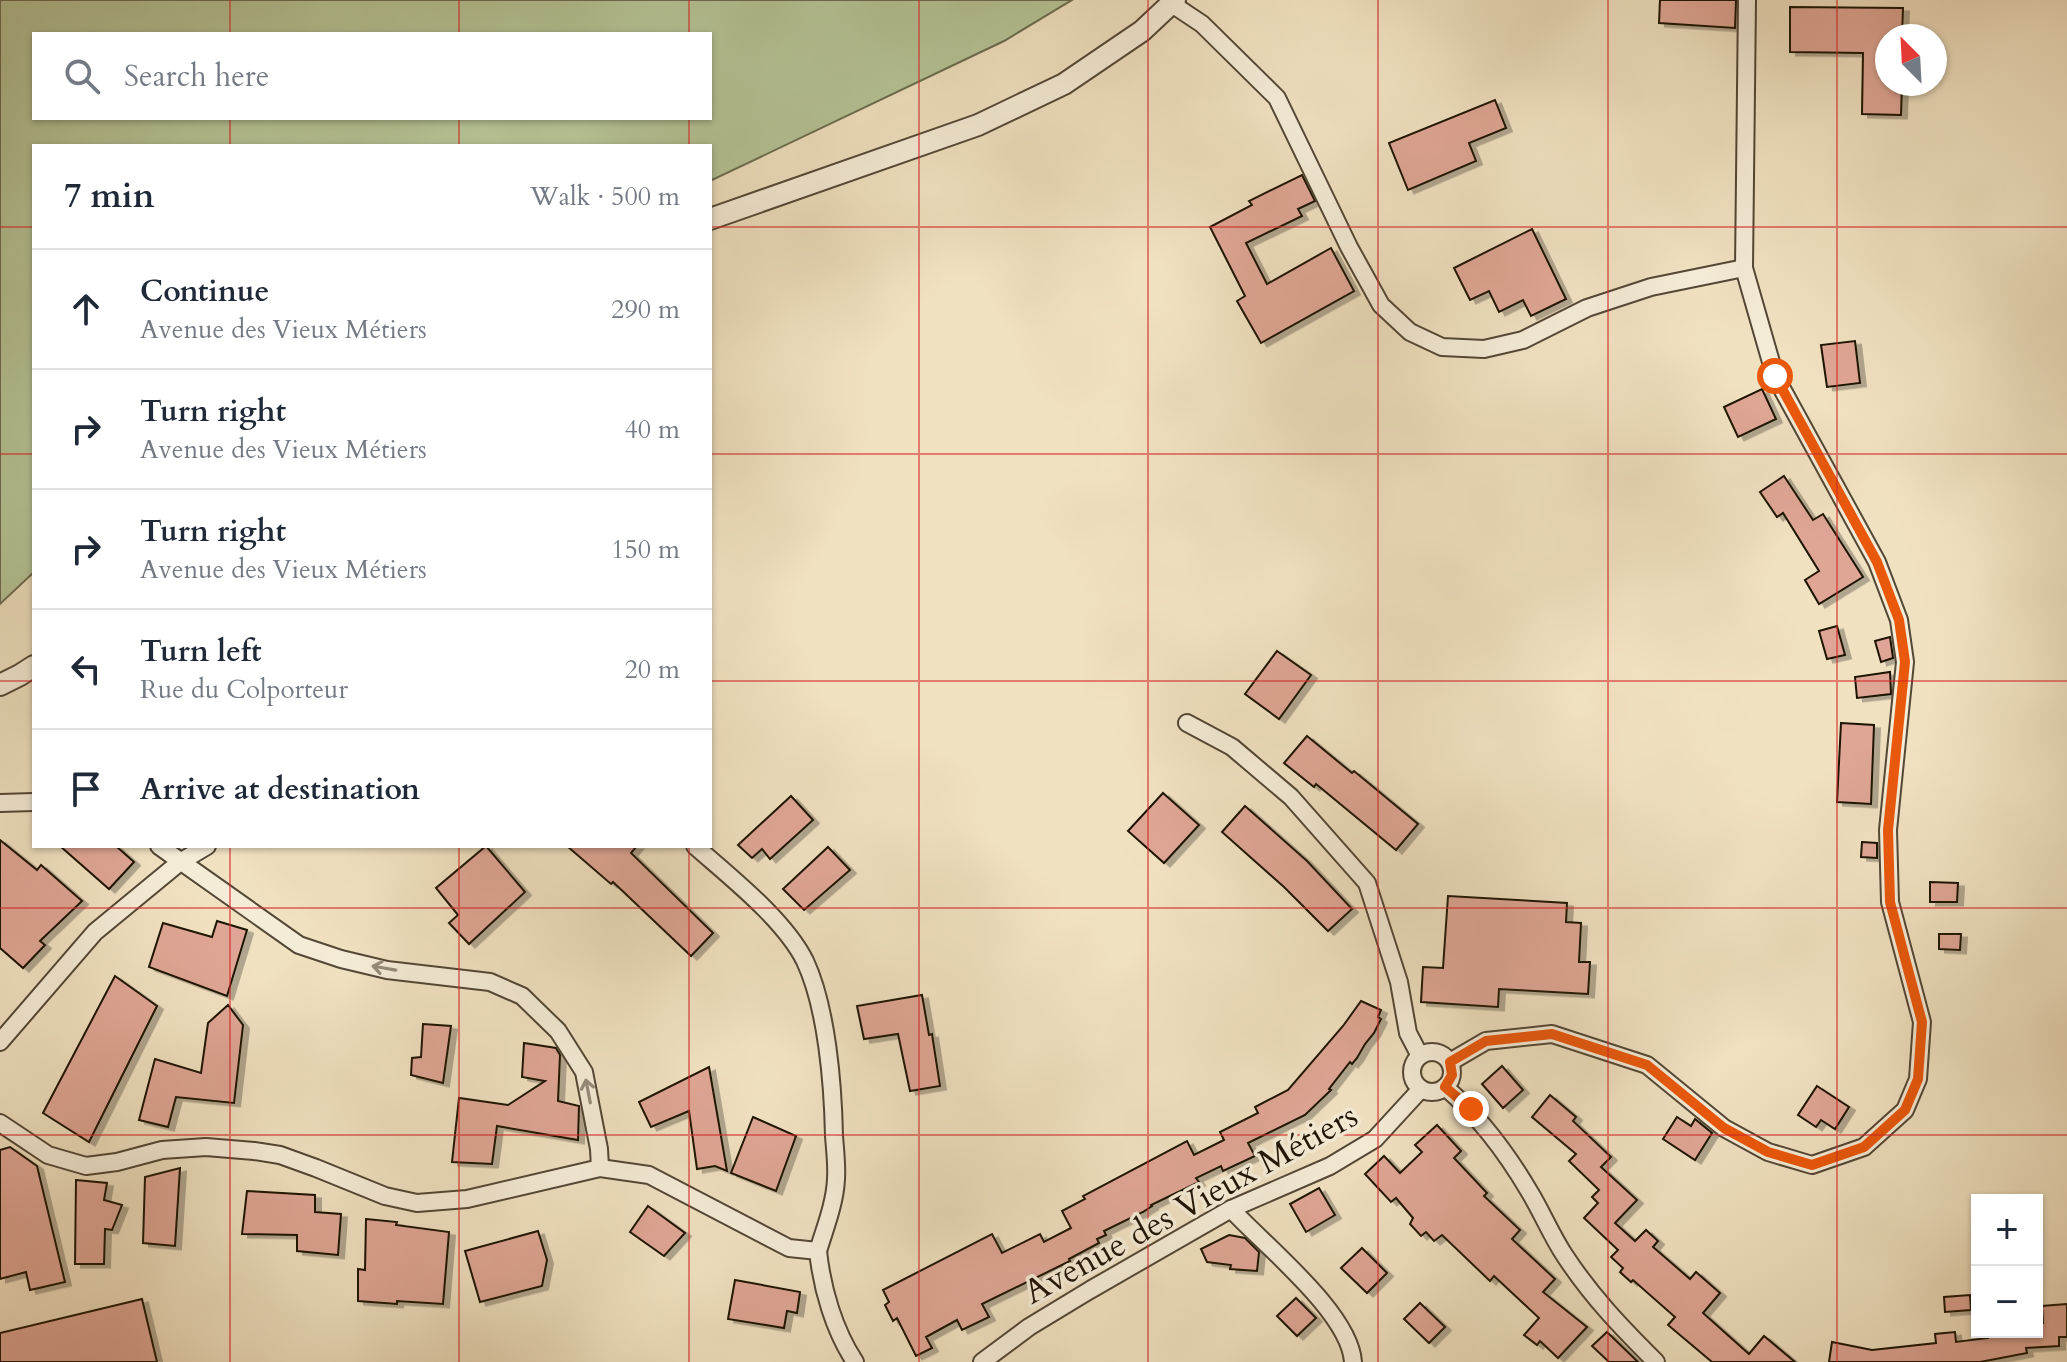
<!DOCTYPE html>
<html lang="en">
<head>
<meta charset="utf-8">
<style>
	:root { --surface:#fff; --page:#f2f2f3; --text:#1f2937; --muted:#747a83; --line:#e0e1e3 }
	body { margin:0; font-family:Cardo,serif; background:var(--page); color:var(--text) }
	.controls { position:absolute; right:24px; bottom:24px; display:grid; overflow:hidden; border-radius:0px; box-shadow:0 2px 6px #0004 }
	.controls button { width:72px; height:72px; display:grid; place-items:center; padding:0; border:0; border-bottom:2px solid var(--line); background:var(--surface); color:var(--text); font:40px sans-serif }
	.compass { position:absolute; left:1875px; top:24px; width:72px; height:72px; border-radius:50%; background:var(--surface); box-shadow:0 2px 6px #0004; rotate:336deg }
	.stop { position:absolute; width:24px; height:24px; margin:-18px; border:6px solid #ea580c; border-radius:50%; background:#fff }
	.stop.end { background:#ea580c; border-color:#fff; box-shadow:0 2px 8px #0008 }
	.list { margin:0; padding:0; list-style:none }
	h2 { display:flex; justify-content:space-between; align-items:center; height:104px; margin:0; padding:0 32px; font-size:34px }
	h2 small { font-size:26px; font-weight:400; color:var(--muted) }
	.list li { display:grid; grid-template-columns:52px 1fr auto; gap:24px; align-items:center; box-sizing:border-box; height:120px; padding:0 32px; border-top:2px solid var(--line) }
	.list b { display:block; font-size:30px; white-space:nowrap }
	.list p { margin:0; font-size:26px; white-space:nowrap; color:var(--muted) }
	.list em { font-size:26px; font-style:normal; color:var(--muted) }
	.icon { flex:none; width:44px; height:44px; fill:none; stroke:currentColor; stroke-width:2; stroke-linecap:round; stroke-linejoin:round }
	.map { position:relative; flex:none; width:2067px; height:1362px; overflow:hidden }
	.search { position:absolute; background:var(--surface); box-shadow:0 2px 6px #0004; left:32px; top:32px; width:680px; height:88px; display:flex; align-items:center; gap:20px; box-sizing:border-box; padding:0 28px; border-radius:0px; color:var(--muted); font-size:30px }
	.panel { position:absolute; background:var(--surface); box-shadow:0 2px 6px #0004; left:32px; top:144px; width:680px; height:704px; border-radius:0px }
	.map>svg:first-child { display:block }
	.green { fill:#b5c497; stroke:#6a6c4e; stroke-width:2; fill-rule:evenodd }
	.building { fill:#dfa695; stroke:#1f1406; stroke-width:2; filter:url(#shadow) }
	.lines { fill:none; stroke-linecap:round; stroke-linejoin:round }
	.minor-casing { stroke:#534735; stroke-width:20 }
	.tertiary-casing { stroke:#534735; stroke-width:24 }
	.minor { stroke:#f5ecd7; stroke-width:16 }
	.tertiary { stroke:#f5ecd7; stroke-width:20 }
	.oneway { stroke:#958b79 }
	.route { stroke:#ea580c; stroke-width:10 }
	.grid { fill:none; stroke:#d62828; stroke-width:2; stroke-opacity:0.55 }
	.labels { text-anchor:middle; stroke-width:7; stroke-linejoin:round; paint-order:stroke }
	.street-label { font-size:34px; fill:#1f1406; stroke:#f5ecd7 }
</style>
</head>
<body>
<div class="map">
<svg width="2067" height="1362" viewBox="0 0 2067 1362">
	<defs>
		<filter id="shadow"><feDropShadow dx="6" dy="3.5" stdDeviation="0" flood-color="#0004"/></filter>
	</defs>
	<rect width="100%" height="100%" fill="#f0e1c1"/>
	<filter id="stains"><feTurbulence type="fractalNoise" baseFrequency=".0025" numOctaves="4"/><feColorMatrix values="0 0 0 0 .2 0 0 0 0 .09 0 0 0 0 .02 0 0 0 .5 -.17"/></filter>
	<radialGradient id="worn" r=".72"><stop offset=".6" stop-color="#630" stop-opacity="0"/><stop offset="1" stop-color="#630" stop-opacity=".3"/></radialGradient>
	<path class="green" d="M0 0H1072L1004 41 710 181V146H34V572L0 604ZM34 34H710V118H34Z"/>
	<g class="building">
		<path d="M1660 0H1736L1735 28 1659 23Z"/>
		<path d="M1790 7 1903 8 1902 36H1887V84H1902L1901 115 1862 114 1863 53 1790 52Z"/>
		<path d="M1495 100 1506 128 1469 143 1476 161 1408 190 1389 143Z"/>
		<path d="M1302 175 1315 201 1298 209 1302 216 1246 243 1267 284 1331 248 1354 291 1261 343 1237 301 1245 296 1210 227 1252 205 1249 201Z"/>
		<path d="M1532 229 1566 299 1531 316 1523 300 1499 312 1489 291 1470 300 1454 268Z"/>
		<path d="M1855 341 1860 383 1827 387 1821 345Z"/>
		<path d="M1762 389 1776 419 1738 437 1724 407Z"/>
		<path d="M1784 476 1813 520 1823 514 1863 577 1819 604 1805 580 1819 571 1783 513 1777 517 1760 492Z"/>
		<path d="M1837 626 1845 655 1827 659 1819 631Z"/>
		<path d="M1890 637 1893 658 1881 662 1875 641Z"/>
		<path d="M1277 651 1311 675 1279 719 1245 694Z"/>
		<path d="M1890 672 1891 694 1857 698 1855 677Z"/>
		<path d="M1841 723 1874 725 1871 804 1837 802Z"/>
		<path d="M1307 736 1352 773 1354 771 1418 824 1396 850 1316 784 1314 787 1284 763Z"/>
		<path d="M1163 793 1199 825 1164 863 1128 831Z"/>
		<path d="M791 796 813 820 770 859 762 849 752 858 738 845Z"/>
		<path d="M1245 806 1307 861 1352 909 1328 931 1284 887 1222 832Z"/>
		<path d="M0 840 37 870 41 865 82 901 40 941 45 945 23 968 0 948Z"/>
		<path d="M1862 842 1877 843V858L1861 857Z"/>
		<path d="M60 846H116L134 862 109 889Z"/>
		<path d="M486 846 525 892 469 944 449 923 458 915 436 888Z"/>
		<path d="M567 846H637L631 853 713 933 691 956 613 882 611 884Z"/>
		<path d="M828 847 850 870 804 910 783 889Z"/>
		<path d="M1930 882 1958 883 1957 902H1930Z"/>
		<path d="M1448 896 1567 903 1566 922 1581 923 1579 962H1590L1588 994 1499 989 1498 1007 1421 1002 1423 967 1443 968Z"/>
		<path d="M217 921 247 930 227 996 149 967 163 923 212 937Z"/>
		<path d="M1939 934H1961L1960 950 1939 949Z"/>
		<path d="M115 976 157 1006 89 1142 43 1113Z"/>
		<path d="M922 995 929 1035 932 1034 940 1086 910 1091 898 1034 864 1039 857 1006Z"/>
		<path d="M1361 1001 1381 1010 1378 1017 1381 1019 1374 1033 1365 1044 1357 1058 1352 1064 1350 1062 1329 1089 1331 1090 1305 1115 1248 1143 1255 1156 1223 1171 1221 1166 1196 1178 1199 1182 1151 1205 1152 1206 1143 1212 1104 1231 1106 1235 1097 1239 1099 1243 1069 1259 1070 1261 982 1304 989 1317 962 1330 957 1320 926 1337 932 1348 916 1356 897 1318 893 1321 885 1305 889 1302 883 1290 992 1234 1002 1253 1040 1234 1044 1242 1071 1228 1062 1211 1085 1199 1083 1196 1187 1141 1194 1155 1224 1140 1220 1132 1258 1113 1255 1107 1288 1090 1343 1026Z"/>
		<path d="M228 1005 243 1025 234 1103 176 1097 168 1127 139 1120 155 1059 201 1073 208 1023Z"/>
		<path d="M423 1024 451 1026 443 1083 411 1075 412 1058 421 1057Z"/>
		<path d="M524 1043 556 1048 560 1055 558 1101 579 1106 578 1140 497 1126 492 1164 452 1162 459 1098 508 1105 545 1081 522 1077Z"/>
		<path d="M1502 1066 1523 1090 1503 1108 1482 1084Z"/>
		<path d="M709 1067 727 1171 715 1166 697 1169 689 1111 651 1127 639 1102Z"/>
		<path d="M1817 1086 1849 1107 1835 1129 1821 1120 1816 1127 1798 1115Z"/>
		<path d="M1550 1095 1576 1117 1573 1121 1611 1157 1601 1167 1637 1200 1615 1223 1635 1241 1646 1230 1658 1241 1653 1247 1690 1279 1696 1272 1720 1293 1703 1313 1749 1354 1764 1336 1795 1362H1712L1668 1325 1675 1317 1633 1280 1631 1282 1620 1272 1623 1268 1611 1257 1618 1250 1584 1218 1598 1203 1592 1197 1599 1190 1569 1161 1576 1154 1532 1117Z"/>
		<path d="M753 1117 796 1136 776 1191 731 1173Z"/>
		<path d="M1677 1117 1691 1126 1695 1119 1712 1133 1695 1160 1663 1139Z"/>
		<path d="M1437 1125 1461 1151 1454 1158 1487 1193 1484 1196 1520 1230 1512 1239 1555 1279 1543 1292 1587 1327 1558 1358 1540 1341 1537 1345 1524 1335 1539 1318 1494 1276 1490 1281 1442 1235 1434 1241 1426 1232 1421 1236 1410 1224 1413 1218 1396 1198 1391 1202 1365 1174 1384 1156 1400 1173 1422 1152 1415 1145Z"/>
		<path d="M10 1147 37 1166 65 1282 30 1290 26 1272 0 1279V1150Z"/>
		<path d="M180 1168 175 1246 143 1243 145 1177Z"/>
		<path d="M76 1180 107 1183 104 1200 122 1205 112 1230 105 1229 104 1264H75Z"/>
		<path d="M1319 1188 1335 1215 1306 1232 1290 1204Z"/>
		<path d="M247 1191 315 1195V1212L341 1214 338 1255 297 1251V1235L242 1234Z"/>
		<path d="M648 1206 685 1233 664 1256 630 1232Z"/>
		<path d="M366 1219 397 1222 396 1225 449 1232 443 1304 397 1301V1304L358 1301V1269L365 1270Z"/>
		<path d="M538 1231 547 1260 542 1286 480 1302 465 1251Z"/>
		<path d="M1229 1235 1245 1238 1259 1252 1257 1271 1230 1269 1231 1265 1207 1262 1201 1249Z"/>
		<path d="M1362 1248 1387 1273 1367 1293 1341 1268Z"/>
		<path d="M735 1280 800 1292 797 1313 787 1311 784 1328 728 1319Z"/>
		<path d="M1970 1295 1971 1310 1945 1312 1944 1297Z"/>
		<path d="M1296 1298 1316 1318 1297 1336 1277 1316Z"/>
		<path d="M142 1299 157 1362H0V1333Z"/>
		<path d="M1420 1303 1445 1327 1429 1343 1404 1319Z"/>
		<path d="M2067 1304V1337H2059V1346L2026 1348 2027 1353 1980 1362H1829L1832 1342 1872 1350 1936 1343 1935 1334 1955 1332 1956 1342 1988 1338 1987 1332H2039V1323H2043L2042 1306Z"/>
		<path d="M1607 1332 1638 1362H1609L1592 1346Z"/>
	</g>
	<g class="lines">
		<defs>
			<g id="minor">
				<path d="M1172 4 1202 24 1277 98 1349 247 1381 305 1410 332 1442 347 1484 349 1523 340 1587 308 1651 287 1744 268"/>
				<path d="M1187 723 1232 747 1291 797 1367 883 1399 982 1408 1033 1420 1056"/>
				<path d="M0 803 34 802"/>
				<path d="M159 846 299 945 341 959 387 970 490 982 522 996 558 1031 584 1072 599 1149 600 1168"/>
				<path d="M695 846C730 877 784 919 805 961 827 1008 833 1085 834 1136 835 1150 837 1165 836 1179 835 1203 825 1228 818 1251"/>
				<path d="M0 1042 95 932 180 862 207 846"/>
				<circle cx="1432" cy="1072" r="20"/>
				<path d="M1450 1062 1486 1041 1552 1034 1647 1065 1724 1128 1768 1152 1812 1165 1864 1147 1905 1110 1918 1079 1922 1022 1890 902 1888 830 1905 662 1899 620 1877 562 1775 376 1744 268 1747 0"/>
				<path d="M1445 1087C1480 1117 1506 1152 1529 1191 1542 1212 1551 1235 1565 1256 1592 1297 1621 1327 1656 1362"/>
				<path d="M0 1123 48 1155 86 1166 117 1162 162 1150 206 1147 254 1151 280 1155 316 1168 385 1196 417 1203 467 1199 600 1168 649 1175 789 1248 818 1251C822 1289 834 1330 855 1362"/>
				<path d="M1231 1209C1264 1245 1350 1313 1353 1362"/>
				<path d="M982 1362 1029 1327 1090 1290 1231 1209 1330 1166 1375 1139 1421 1089"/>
			</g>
			<g id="tertiary">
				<path d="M710 219 978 125 1064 84 1142 31 1175 0"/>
				<path d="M0 685 20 675 34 666"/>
			</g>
		</defs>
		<use href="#minor" class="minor-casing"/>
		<use href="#tertiary" class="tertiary-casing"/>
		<use href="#minor" class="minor"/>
		<use href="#tertiary" class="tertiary"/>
	</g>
	<defs><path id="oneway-shaft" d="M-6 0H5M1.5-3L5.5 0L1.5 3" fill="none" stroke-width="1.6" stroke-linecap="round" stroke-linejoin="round" transform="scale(2)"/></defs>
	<g class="oneway">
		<use href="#oneway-shaft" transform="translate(384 968) rotate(-170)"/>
		<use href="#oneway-shaft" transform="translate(588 1091) rotate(-101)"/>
	</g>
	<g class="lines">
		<path class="route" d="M1471 1109 1445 1087 1452 1075 1450 1062 1486 1041 1552 1034 1647 1065 1724 1128 1768 1152 1812 1165 1864 1147 1905 1110 1918 1079 1922 1022 1890 902 1888 830 1905 662 1899 620 1877 562 1775 376"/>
	</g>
	<path class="grid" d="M230 0V34M459 0V34M689 0V34M919 0V1362M1148 0V1362M1378 0V1362M1608 0V1362M1837 0V1362M230 118V146M459 118V146M689 118V146M0 227H34M710 227H2067M0 454H34M710 454H2067M0 681H34M710 681H2067M230 846V1362M459 846V1362M689 846V1362M0 908H2067M0 1135H2067"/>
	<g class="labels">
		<g class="street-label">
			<text transform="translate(1190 1203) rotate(-29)" y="12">Avenue des Vieux Métiers</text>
		</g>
	</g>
	<rect width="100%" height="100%" filter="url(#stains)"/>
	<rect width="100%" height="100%" fill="url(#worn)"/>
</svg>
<div class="controls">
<button>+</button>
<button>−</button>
</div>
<svg class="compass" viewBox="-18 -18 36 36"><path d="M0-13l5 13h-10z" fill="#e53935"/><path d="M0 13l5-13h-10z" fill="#747a83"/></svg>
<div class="stop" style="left:1775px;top:376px"></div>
<div class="stop end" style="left:1471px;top:1109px"></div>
<div class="search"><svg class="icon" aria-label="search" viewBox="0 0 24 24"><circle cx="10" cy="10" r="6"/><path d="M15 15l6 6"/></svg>Search here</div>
<section class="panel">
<h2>7 min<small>Walk · 500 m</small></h2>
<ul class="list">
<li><svg class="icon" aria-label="ahead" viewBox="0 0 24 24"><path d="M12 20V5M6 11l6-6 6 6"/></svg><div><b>Continue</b><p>Avenue des Vieux Métiers</p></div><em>290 m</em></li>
<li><svg class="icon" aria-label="right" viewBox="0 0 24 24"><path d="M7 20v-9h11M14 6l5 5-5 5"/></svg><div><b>Turn right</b><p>Avenue des Vieux Métiers</p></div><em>40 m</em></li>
<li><svg class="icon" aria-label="right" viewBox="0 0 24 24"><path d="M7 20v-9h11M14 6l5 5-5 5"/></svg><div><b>Turn right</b><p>Avenue des Vieux Métiers</p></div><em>150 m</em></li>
<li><svg class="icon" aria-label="left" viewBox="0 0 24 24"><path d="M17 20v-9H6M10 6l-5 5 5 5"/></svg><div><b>Turn left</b><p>Rue du Colporteur</p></div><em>20 m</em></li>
<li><svg class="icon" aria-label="arrive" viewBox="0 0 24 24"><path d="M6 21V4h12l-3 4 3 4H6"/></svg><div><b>Arrive at destination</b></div></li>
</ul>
</section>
</div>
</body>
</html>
